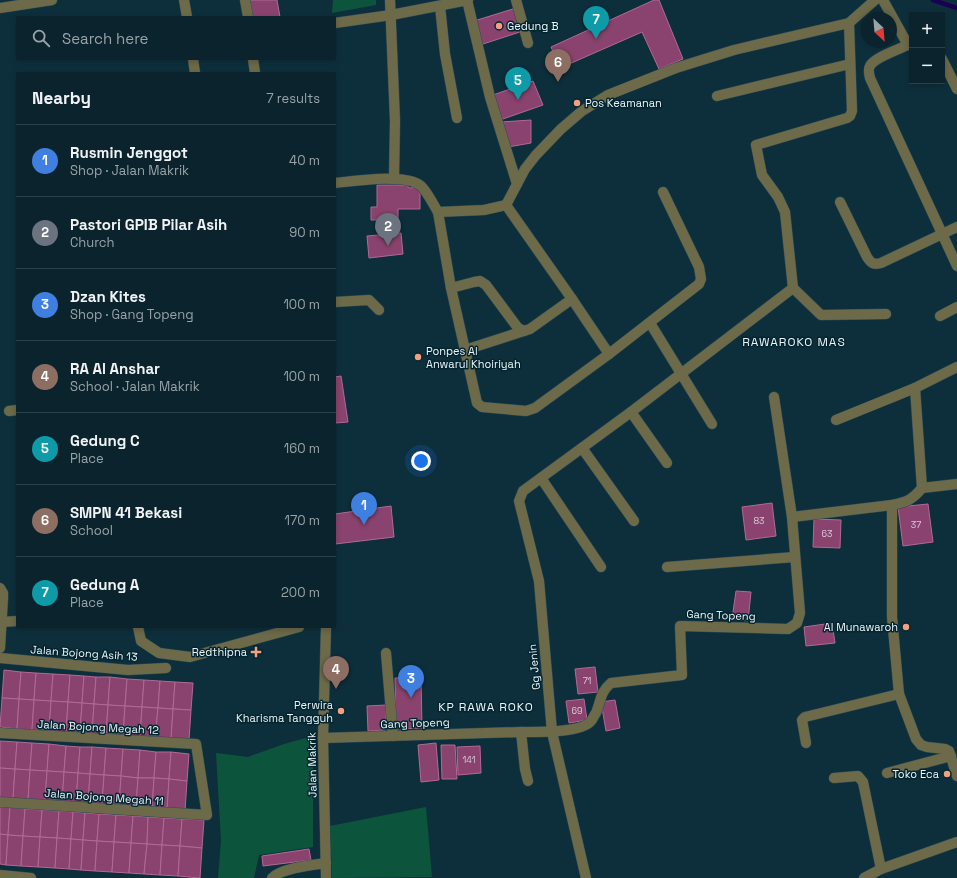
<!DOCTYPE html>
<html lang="en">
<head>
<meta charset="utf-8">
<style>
	:root { --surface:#0a232c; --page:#132b34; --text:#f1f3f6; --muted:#99a4a9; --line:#2a4048; --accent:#d93025 }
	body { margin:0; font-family:"Space Grotesk",sans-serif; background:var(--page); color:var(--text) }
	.controls { position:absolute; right:12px; top:12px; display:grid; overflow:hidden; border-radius:0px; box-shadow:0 2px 6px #0003 }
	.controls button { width:36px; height:36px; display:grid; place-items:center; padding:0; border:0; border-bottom:1px solid var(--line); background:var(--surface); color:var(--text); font:20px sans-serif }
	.compass { position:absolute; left:861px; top:12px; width:36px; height:36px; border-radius:50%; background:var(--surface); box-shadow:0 2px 6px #0003; rotate:154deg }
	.you { position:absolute; left:421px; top:461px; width:14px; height:14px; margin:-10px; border:3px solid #fff; border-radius:50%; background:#1a73e8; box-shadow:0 0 0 6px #1a73e833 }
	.badge { display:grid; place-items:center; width:26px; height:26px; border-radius:50%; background:var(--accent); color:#fff; font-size:13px; font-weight:700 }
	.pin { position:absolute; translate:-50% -33px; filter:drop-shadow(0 1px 2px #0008) }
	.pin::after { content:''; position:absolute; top:21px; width:14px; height:12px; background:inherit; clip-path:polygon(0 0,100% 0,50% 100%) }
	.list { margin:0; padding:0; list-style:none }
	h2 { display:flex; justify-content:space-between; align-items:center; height:52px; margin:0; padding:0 16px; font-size:17px }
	h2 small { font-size:13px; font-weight:400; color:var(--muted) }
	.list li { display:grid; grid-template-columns:26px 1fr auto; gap:12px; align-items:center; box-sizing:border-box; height:72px; padding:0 16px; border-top:1px solid var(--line) }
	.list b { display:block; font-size:15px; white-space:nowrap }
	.list p { margin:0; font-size:13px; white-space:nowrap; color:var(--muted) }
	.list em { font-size:13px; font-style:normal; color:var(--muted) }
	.icon { flex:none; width:22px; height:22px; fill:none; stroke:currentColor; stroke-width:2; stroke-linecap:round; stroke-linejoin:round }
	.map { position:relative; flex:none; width:957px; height:878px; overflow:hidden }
	.search { position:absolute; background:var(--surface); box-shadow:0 2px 6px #0003; left:16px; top:16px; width:320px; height:44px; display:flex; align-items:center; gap:10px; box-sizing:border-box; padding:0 14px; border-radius:0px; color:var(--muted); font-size:15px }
	.panel { position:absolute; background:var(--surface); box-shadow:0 2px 6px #0003; left:16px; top:72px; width:320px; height:556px; border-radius:0px }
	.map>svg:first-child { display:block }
	.green { fill:#0c553c }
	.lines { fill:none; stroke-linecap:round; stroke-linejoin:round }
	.stream { stroke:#1a0053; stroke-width:4.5 }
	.building { fill:#89436e; stroke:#b26995 }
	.minor-casing { stroke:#2c4b56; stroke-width:11 }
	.minor { stroke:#6d6a49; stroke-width:10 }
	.poi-dot { fill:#f2a17e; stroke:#032530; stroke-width:1.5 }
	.labels { text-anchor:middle; stroke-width:3; stroke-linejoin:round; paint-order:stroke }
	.number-label { font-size:9px; fill:#d4c9d7 }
	.poi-label { font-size:11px; fill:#edf6fa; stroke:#032530; text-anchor:end }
	.street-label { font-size:11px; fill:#edf6fa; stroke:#032530 }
	.neighbourhood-label { font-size:12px; letter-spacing:1px; fill:#edf6fa; stroke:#032530 }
</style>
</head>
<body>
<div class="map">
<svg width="957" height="878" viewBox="0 0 957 878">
	<rect width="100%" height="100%" fill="#0d2f3b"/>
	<g class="green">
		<path d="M333 0H376V5L332 13Z"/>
		<path d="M313 736V847L259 855 254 878H218L221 841 216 753 248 757 284 744Z"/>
		<path d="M426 807 432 877 332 878 330 826Z"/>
	</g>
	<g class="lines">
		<path class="stream" d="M933 0 957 8"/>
	</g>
	<g class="building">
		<path d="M250 0H277L280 17H253Z"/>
		<path d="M654 0H659L683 59 659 69 642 32 560 68 551 47Z"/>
		<path d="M516 8 523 31 480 45 474 21Z"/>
		<path d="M533 81 543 105 500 120 493 95Z"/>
		<path d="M531 120V143L508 147 501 122Z"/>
		<path d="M377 185H407L409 188 420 187V209H398V220H371V207H377Z"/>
		<path d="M401 233 403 254 369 258 367 236Z"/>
		<path d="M341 376 348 422 335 423V377Z"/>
		<path d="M772 503 776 536 746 540 742 507Z"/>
		<path d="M928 504 933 542 903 546 898 507Z"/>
		<path d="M391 506 394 537 335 544V514Z"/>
		<path d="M814 519 841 520 840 548 813 547Z"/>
		<path d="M736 591 751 592 748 621 732 619Z"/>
		<path d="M832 623 835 643 806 646 804 627Z"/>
		<path d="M595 667 598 692 578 694 575 669Z"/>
		<path d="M4 670 21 672 19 699 2 698Z"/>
		<path d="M21 672 36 673 34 700 19 699Z"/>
		<path d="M36 673 53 674 51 701 34 700Z"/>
		<path d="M53 674 70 675 68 702 51 701Z"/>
		<path d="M70 675 84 676 82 703 68 702Z"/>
		<path d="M84 676 96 677 94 704 82 703Z"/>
		<path d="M96 677H110L108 705 94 704Z"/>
		<path d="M110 677 127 679 125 706 108 705Z"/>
		<path d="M421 677 422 728 396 729 395 678Z"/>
		<path d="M127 679 144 680 142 707 125 706Z"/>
		<path d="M144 680 160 681 158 708 142 707Z"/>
		<path d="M160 681 175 682 173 709 158 708Z"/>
		<path d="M175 682 193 683 191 710 173 709Z"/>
		<path d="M2 698 19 699 17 729 0 727Z"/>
		<path d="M19 699 34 700 32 730 17 729Z"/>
		<path d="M584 699 587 720 569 723 566 701Z"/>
		<path d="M34 700 51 701 49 731 32 730Z"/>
		<path d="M615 700 620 728 606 731 601 702Z"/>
		<path d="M51 701 68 702 66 732 49 731Z"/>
		<path d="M68 702 82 703 80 733 66 732Z"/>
		<path d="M82 703 94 704 92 734 80 733Z"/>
		<path d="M94 704 108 705 106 735 92 734Z"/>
		<path d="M108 705 125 706 123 736 106 735Z"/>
		<path d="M386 705V730L368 731 367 706Z"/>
		<path d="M125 706 142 707 140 737 123 736Z"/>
		<path d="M142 707 158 708 155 738 140 737Z"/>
		<path d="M158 708 173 709 171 739 155 738Z"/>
		<path d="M173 709 191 710 189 740 171 739Z"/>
		<path d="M0 741 17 742 15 769 0 768Z"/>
		<path d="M17 742 32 743 30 770 15 769Z"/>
		<path d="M32 743 49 744 47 771 30 770Z"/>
		<path d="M436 743 439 780 421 782 418 745Z"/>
		<path d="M49 744 66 746 64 772 47 771Z"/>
		<path d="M441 745H455L457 779H442Z"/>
		<path d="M66 746 80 747 78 773 64 772Z"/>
		<path d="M480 746 481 773 458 775 457 747Z"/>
		<path d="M80 747H92L90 774 78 773Z"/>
		<path d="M92 747 106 748 104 775 90 774Z"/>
		<path d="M106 748 123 749 121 776 104 775Z"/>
		<path d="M123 749 140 750 138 778 121 776Z"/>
		<path d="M140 750 156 752 154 778H138Z"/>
		<path d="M156 752H171L169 779 154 778Z"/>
		<path d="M171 752 189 754 187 781 169 779Z"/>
		<path d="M0 768 15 769 13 799 0 798Z"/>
		<path d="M15 769 30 770 28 800 13 799Z"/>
		<path d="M30 770 47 771 45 801 28 800Z"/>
		<path d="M47 771 64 772 62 803 45 801Z"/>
		<path d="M64 772 78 773 76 804 62 803Z"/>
		<path d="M78 773 90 774 88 804H76Z"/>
		<path d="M90 774 104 775 102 805 88 804Z"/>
		<path d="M104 775 121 776 119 806 102 805Z"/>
		<path d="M121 776 138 778 136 807 119 806Z"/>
		<path d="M138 778H154L152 809 136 807Z"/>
		<path d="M154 778 169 779 167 810 152 809Z"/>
		<path d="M169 779 187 781 185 811 167 810Z"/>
		<path d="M0 807H10L8 835 0 834Z"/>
		<path d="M10 807 25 809 23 836 8 835Z"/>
		<path d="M25 809 42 810 40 837 23 836Z"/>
		<path d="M42 810 59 811 57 838 40 837Z"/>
		<path d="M59 811 73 812 71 839 57 838Z"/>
		<path d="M73 812 85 813 83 840 71 839Z"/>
		<path d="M85 813 99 814 97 841 83 840Z"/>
		<path d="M99 814 116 815 114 842 97 841Z"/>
		<path d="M116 815 133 816 131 843 114 842Z"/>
		<path d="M133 816 148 817 147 844 131 843Z"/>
		<path d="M148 817 164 818 162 845 147 844Z"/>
		<path d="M164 818 182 819 180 846 162 845Z"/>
		<path d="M182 819 204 820 202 848 180 846Z"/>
		<path d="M0 834 8 835 6 865 0 864Z"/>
		<path d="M8 835 23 836 21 866 6 865Z"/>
		<path d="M23 836 40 837 38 867 21 866Z"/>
		<path d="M40 837 57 838 55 868 38 867Z"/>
		<path d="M57 838 71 839 69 869 55 868Z"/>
		<path d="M71 839 83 840 81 870 69 869Z"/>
		<path d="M83 840 97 841 95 871 81 870Z"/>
		<path d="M97 841 114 842 112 872 95 871Z"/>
		<path d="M114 842 131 843 129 873 112 872Z"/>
		<path d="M131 843 147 844 144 874 129 873Z"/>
		<path d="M147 844 162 845 160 875 144 874Z"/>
		<path d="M162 845 180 846 178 876 160 875Z"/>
		<path d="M180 846 202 848 200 878 178 876Z"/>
		<path d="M309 849 311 860 263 866 262 856Z"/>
	</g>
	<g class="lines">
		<defs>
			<g id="minor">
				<path d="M184 0 187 17"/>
				<path d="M245 0 248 17"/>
				<path d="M390 0 395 121 394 178"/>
				<path d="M467 0 490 97 517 184"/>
				<path d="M516 0 528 43"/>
				<path d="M883 0 908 45"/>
				<path d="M440 6 445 54 457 118"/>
				<path d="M0 8 52 0"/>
				<path d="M335 23 391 15 468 0"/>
				<path d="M912 43C903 48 874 57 870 66 868 69 869 74 870 78L957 266"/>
				<path d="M193 59 195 73"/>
				<path d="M253 59 255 73"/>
				<path d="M942 59 957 89"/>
				<path d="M717 96 850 64"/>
				<path d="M335 183C354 181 406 173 421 186 428 193 433 204 438 212L484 210 506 205 525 169 536 155 561 129 582 111 608 95 676 68 734 50 849 23 875 0"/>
				<path d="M840 202 867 257C871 263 873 265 881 263L957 227"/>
				<path d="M506 205 572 299 609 354"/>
				<path d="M438 212 451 288 477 403 482 407 526 411 535 408 609 354 699 284 701 279 699 267 663 192"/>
				<path d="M451 288 474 282 480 281 486 285 518 328 524 331"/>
				<path d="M793 288 821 315 886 314"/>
				<path d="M335 302 369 300 379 310"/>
				<path d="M940 316 957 307"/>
				<path d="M650 323 712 424"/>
				<path d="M465 350 530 329 572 299"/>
				<path d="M774 397 792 517"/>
				<path d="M9 411 17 410"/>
				<path d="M631 412 667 463"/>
				<path d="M836 420 915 388 957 367"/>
				<path d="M582 448 634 521"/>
				<path d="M541 478 601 567"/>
				<path d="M922 488 957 484"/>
				<path d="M892 505V617L899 694 916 739 921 745 927 747 945 749 949 751 957 776"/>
				<path d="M667 567 795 557"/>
				<path d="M0 588 3 593V598L0 648"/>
				<path d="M2 622 17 621"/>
				<path d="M138 627 141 641 159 653 190 657 299 627"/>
				<path d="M326 627 323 738 326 878"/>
				<path d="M386 653 393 736"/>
				<path d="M0 658 128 670 166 668"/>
				<path d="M521 732 525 769 528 781"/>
				<path d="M0 733 196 744 207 815 0 802"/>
				<path d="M323 738 521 732C536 732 582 733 591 721 593 719 594 715 596 713 601 701 600 692 611 683L682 675 680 626 788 629 797 623 800 613 792 517 892 505C907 502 912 500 922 488L915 388"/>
				<path d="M806 743 802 720 805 717 899 694"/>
				<path d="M887 773 951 756"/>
				<path d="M834 778 858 776 863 782 881 869"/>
				<path d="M0 875 31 878"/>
				<path d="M272 878C281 868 312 865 326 863"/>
				<path d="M586 878 552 732 539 581 519 501 523 491 631 412 793 288 785 212 778 197 762 175 756 145 847 118 850 116 852 111 849 23"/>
				<path d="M864 878 881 869 957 842"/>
			</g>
		</defs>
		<use href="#minor" class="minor-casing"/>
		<use href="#minor" class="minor"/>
	</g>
	<g class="poi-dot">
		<circle cx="499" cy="26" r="4"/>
		<circle cx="577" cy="103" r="4"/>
		<circle cx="418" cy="357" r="4"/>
		<circle cx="906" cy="627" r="4"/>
		<path d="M254 646h4v4h4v4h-4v4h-4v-4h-4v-4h4z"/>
		<circle cx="341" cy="711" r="4"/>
		<circle cx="947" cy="774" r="4"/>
	</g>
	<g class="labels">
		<g class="number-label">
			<text x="759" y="524">83</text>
			<text x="916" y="528">37</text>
			<text x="827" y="537">63</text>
			<text x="587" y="684">71</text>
			<text x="577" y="714">69</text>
			<text x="469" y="763">141</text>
		</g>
		<g class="poi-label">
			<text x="507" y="30" text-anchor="start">Gedung B</text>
			<text x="585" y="107" text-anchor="start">Pos Keamanan</text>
			<text x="426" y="355" text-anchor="start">Ponpes Al<tspan x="426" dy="13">Anwarul Khoiriyah</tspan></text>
			<text x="898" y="631">Al Munawaroh</text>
			<text x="247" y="656">Redthipna</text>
			<text x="333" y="709">Perwira<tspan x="333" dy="13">Kharisma Tangguh</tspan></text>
			<text x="939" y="778">Toko Eca</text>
		</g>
		<g class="street-label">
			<text transform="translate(721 615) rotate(2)" y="4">Gang Topeng</text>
			<text transform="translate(84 653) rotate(4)" y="4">Jalan Bojong Asih 13</text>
			<text transform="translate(534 667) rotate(-95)" y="4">Gg Jenin</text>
			<text transform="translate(415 723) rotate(-2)" y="4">Gang Topeng</text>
			<text transform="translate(98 727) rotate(3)" y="4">Jalan Bojong Megah 12</text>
			<text transform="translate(312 765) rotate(-91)" y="4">Jalan Makrik</text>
			<text transform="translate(104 797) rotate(4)" y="4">Jalan Bojong Megah 11</text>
		</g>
		<g class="neighbourhood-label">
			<text x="794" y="346">RAWAROKO MAS</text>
			<text x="486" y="711">KP RAWA ROKO</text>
		</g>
	</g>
</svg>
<div class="controls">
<button>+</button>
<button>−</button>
</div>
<svg class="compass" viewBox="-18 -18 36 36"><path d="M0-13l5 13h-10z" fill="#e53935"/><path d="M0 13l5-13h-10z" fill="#99a4a9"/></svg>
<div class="you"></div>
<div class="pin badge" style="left:364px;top:525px;background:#3f7fe0">1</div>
<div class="pin badge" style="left:388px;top:246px;background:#6b7280">2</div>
<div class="pin badge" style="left:411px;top:698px;background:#3f7fe0">3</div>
<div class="pin badge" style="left:336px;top:689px;background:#8d6e63">4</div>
<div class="pin badge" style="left:518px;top:100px;background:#0f9aa8">5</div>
<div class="pin badge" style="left:558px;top:82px;background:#8d6e63">6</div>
<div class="pin badge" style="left:596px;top:39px;background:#0f9aa8">7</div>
<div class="search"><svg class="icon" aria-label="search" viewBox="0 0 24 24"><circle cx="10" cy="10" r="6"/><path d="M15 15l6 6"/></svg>Search here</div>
<section class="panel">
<h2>Nearby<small>7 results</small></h2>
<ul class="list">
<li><span class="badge" style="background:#3f7fe0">1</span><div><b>Rusmin Jenggot</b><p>Shop · Jalan Makrik</p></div><em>40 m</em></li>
<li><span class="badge" style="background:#6b7280">2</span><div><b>Pastori GPIB Pilar Asih</b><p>Church</p></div><em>90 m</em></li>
<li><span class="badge" style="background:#3f7fe0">3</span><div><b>Dzan Kites</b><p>Shop · Gang Topeng</p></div><em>100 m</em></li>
<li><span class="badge" style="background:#8d6e63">4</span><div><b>RA Al Anshar</b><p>School · Jalan Makrik</p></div><em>100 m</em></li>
<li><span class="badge" style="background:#0f9aa8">5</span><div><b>Gedung C</b><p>Place</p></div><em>160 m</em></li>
<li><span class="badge" style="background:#8d6e63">6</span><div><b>SMPN 41 Bekasi</b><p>School</p></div><em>170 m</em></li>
<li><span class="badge" style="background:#0f9aa8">7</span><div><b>Gedung A</b><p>Place</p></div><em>200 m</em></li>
</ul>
</section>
</div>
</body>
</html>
